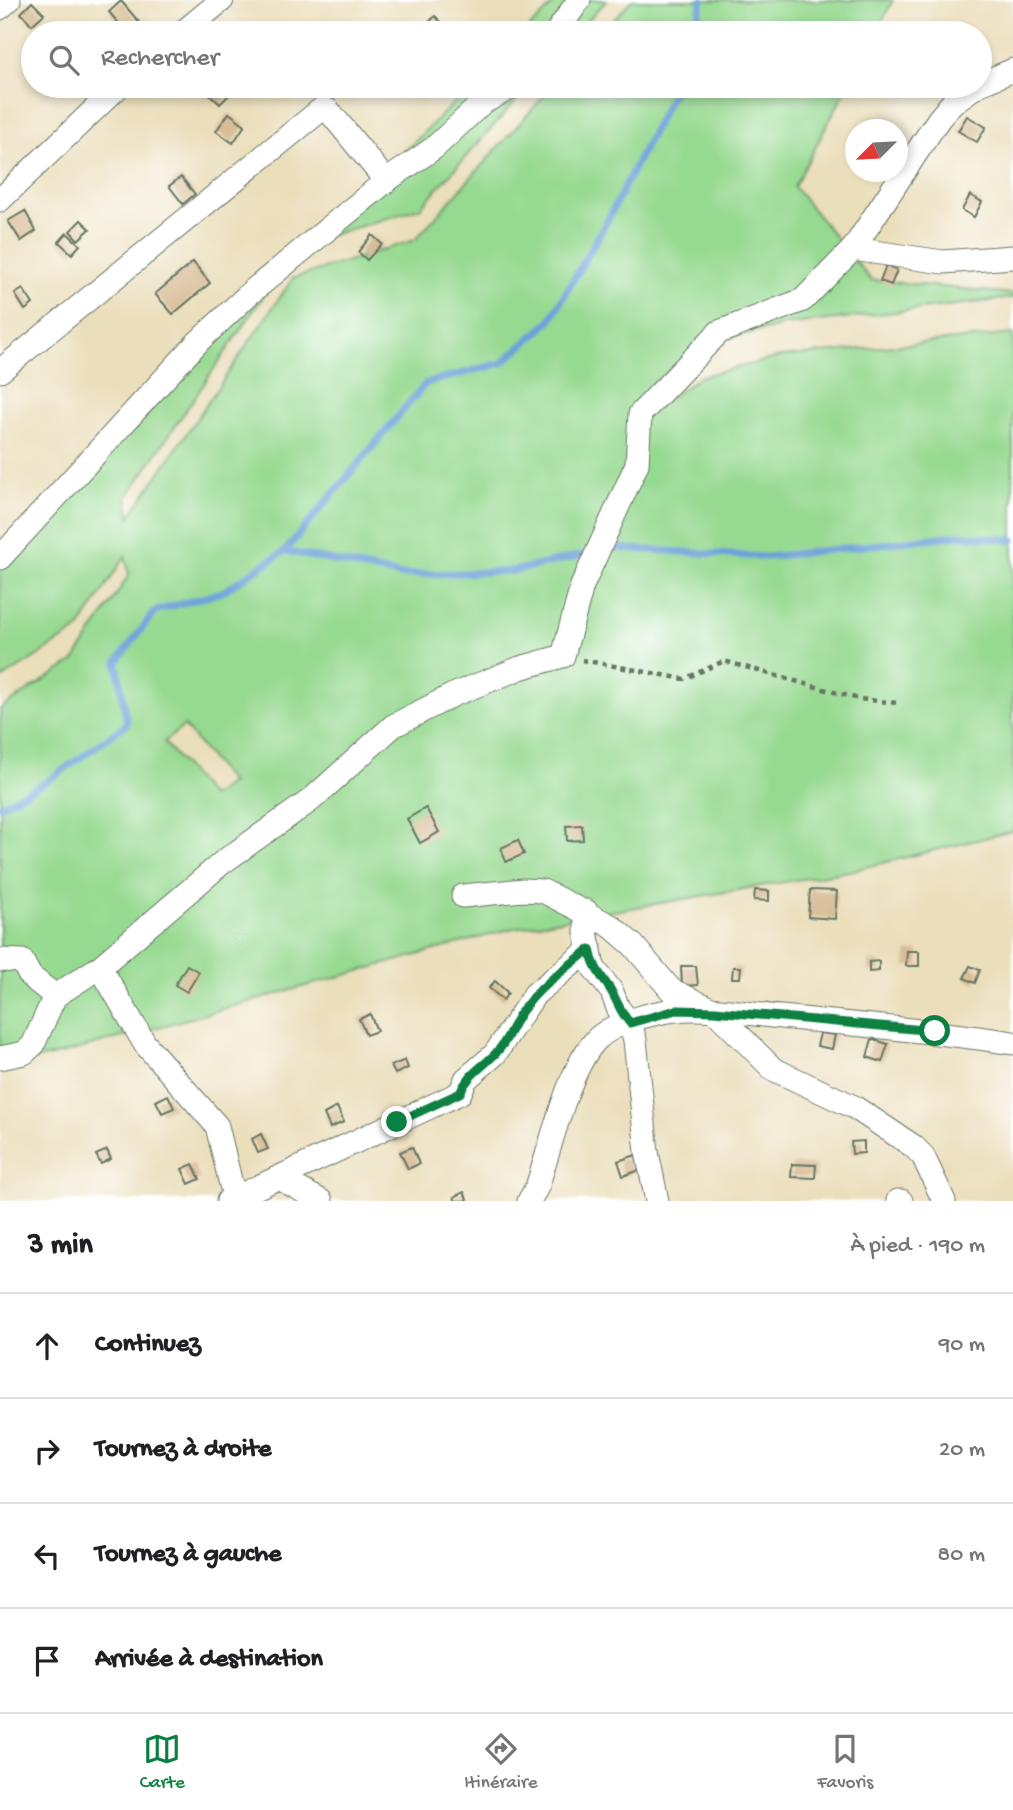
<!DOCTYPE html>
<html lang="fr">
<head>
<meta charset="utf-8">
<style>
	:root { --surface:#fff; --page:#f2f2f2; --text:#202124; --muted:#757577; --line:#e0e0e0; --accent:#0b8043 }
	body { margin:0; font-family:"Gochi Hand",sans-serif; background:var(--page); color:var(--text) }
	.compass { position:absolute; left:845px; top:119px; width:63px; height:63px; border-radius:50%; background:var(--surface); box-shadow:0 4px 10px #0003; rotate:246deg }
	.stop { position:absolute; width:21px; height:21px; margin:-16px; border:5px solid #0b8043; border-radius:50%; background:#fff }
	.stop.end { background:#0b8043; border-color:#fff; box-shadow:0 2px 7px #0008 }
	.list { margin:0; padding:0; list-style:none }
	h2 { display:flex; justify-content:space-between; align-items:center; height:91px; margin:0; padding:0 28px; font-size:30px }
	h2 small { font-size:23px; font-weight:400; color:var(--muted) }
	.list li { display:grid; grid-template-columns:46px 1fr auto; gap:21px; align-items:center; box-sizing:border-box; height:105px; padding:0 28px; border-top:2px solid var(--line) }
	.list b { display:block; font-size:26px; white-space:nowrap }
	.list em { font-size:23px; font-style:normal; color:var(--muted) }
	.icon { flex:none; width:38px; height:38px; fill:none; stroke:currentColor; stroke-width:2; stroke-linecap:round; stroke-linejoin:round }
	.map { position:relative; flex:none; width:1013px; height:1201px; overflow:hidden }
	.search { position:absolute; background:var(--surface); box-shadow:0 4px 10px #0003; left:21px; right:21px; top:21px; height:77px; display:flex; align-items:center; gap:18px; box-sizing:border-box; padding:0 24px; border-radius:38px; color:var(--muted); font-size:26px }
	.sheet { height:511px; background:var(--surface) }
	nav { display:flex; justify-content:space-around; align-items:center; box-sizing:border-box; height:98px; border-top:2px solid var(--line); background:var(--surface); font-size:19px; color:var(--muted) }
	nav a { display:grid; justify-items:center; gap:4px }
	nav .on { color:var(--accent) }
	.map>svg:first-child { display:block }
	.green { fill:#96d990; stroke:#5a8b62; stroke-width:2; fill-rule:evenodd }
	.lines { fill:none; stroke-linecap:round; stroke-linejoin:round }
	.stream { stroke:#6da1d9; stroke-width:7 }
	.building { fill:#d8bc96 }
	.street-casing { stroke:#667563; stroke-width:25 }
	.path { stroke:#667563; stroke-width:4.5; stroke-dasharray:5 5; stroke-linecap:butt }
	.street { stroke:#fff; stroke-width:23 }
	.route { stroke:#0b8043; stroke-width:9 }
</style>
</head>
<body>
<div class="map">
<svg width="1013" height="1201" viewBox="0 0 1013 1201">
	<rect width="100%" height="100%" fill="#fff"/>
	<filter id="ink" filterUnits="userSpaceOnUse"><feTurbulence type="fractalNoise" baseFrequency=".0143" numOctaves="2"/><feDisplacementMap in="SourceGraphic" scale="14" xChannelSelector="R" yChannelSelector="G"/><feConvolveMatrix kernelMatrix="1 2 1 2 8 2 1 2 1" color-interpolation-filters="sRGB"/></filter>
	<filter id="wash" filterUnits="userSpaceOnUse"><feTurbulence type="fractalNoise" baseFrequency=".00686" numOctaves="4" result="noise"/><feDisplacementMap in="SourceGraphic" scale="28" xChannelSelector="R" yChannelSelector="G"/><feGaussianBlur stdDeviation="1.57" result="paint"/><feColorMatrix in="noise" values="0 0 0 0 0 0 0 0 0 0 0 0 0 0 0 0 0 1.4 0 .05"/><feComposite in="paint" operator="in"/></filter>
	<g filter="url(#wash)">
		<rect width="100%" height="100%" fill="#ebdebb"/>
		<g class="green">
			<path d="M558 0H607L576 33H524Z"/>
			<path d="M632 0H893L876 33H601Z"/>
			<path d="M471 86H529L420 208 298 245 127 497 130 516 293 278 415 240 553 86H848L794 187 871 280 1013 294V298L785 325 704 344 650 385 649 413 699 377 780 357 1013 334V831L854 870 514 928 65 1053 0 1067V709L74 661 129 575 125 556 79 629 0 680V569L273 261 412 144ZM184 726 231 783 211 797 164 742Z"/>
		</g>
		<g class="lines">
			<g class="stream">
				<path d="M695 33 702 0"/>
				<path d="M603 550 613 548 767 557 959 535 1013 540"/>
				<path d="M285 551 400 575 513 571 592 553"/>
				<path d="M0 806 49 780 127 724 117 662 155 611 222 592 285 551 426 383 502 363 549 322 607 221 676 86"/>
			</g>
		</g>
		<g id="blocks">
			<g class="building">
				<path d="M121 1 139 22 127 33 109 12Z"/>
				<path d="M32 2 44 14 32 25 21 13Z"/>
				<path d="M435 16 450 31 447 33H419Z"/>
				<path d="M201 86H230L234 90 220 104Z"/>
				<path d="M229 113 245 125 233 143 216 131Z"/>
				<path d="M967 116 986 127 977 142 958 131Z"/>
				<path d="M181 177 195 194 183 204 169 186Z"/>
				<path d="M970 195 982 202 974 217 962 210Z"/>
				<path d="M25 211 36 231 21 241 8 221Z"/>
				<path d="M81 220 90 229 78 240 70 231Z"/>
				<path d="M67 233 80 245 72 254 59 242Z"/>
				<path d="M372 235 382 244 367 260 358 252Z"/>
				<path d="M193 262 210 283 173 314 155 294Z"/>
				<path d="M886 265 897 270 891 285 880 281Z"/>
				<path d="M23 289 33 304 25 310 15 294Z"/>
				<path d="M426 808 439 832 420 843 407 819Z"/>
				<path d="M582 825 583 840 567 841 566 826Z"/>
				<path d="M518 840 524 854 506 862 501 848Z"/>
				<path d="M755 890 769 891V901L754 900Z"/>
				<path d="M810 890 837 891 835 919 808 917Z"/>
				<path d="M907 951H919V966H906Z"/>
				<path d="M879 961V971L869 972V962Z"/>
				<path d="M187 965 199 972 187 992 175 985Z"/>
				<path d="M681 966H696L698 985 682 986Z"/>
				<path d="M970 966 980 970 975 983 964 978Z"/>
				<path d="M733 967H741L740 978H732Z"/>
				<path d="M495 981 508 993 503 1000 489 988Z"/>
				<path d="M370 1014 377 1031 366 1035 359 1019Z"/>
				<path d="M820 1033 835 1035 832 1049 817 1046Z"/>
				<path d="M872 1039 888 1044 882 1062 867 1057Z"/>
				<path d="M405 1060 408 1068 395 1074 391 1066Z"/>
				<path d="M168 1095 174 1108 162 1113 156 1101Z"/>
				<path d="M337 1107 344 1122 330 1128 324 1114Z"/>
				<path d="M261 1134 268 1149 258 1153 252 1139Z"/>
				<path d="M864 1141V1153L852 1154 851 1142Z"/>
				<path d="M412 1147 419 1164 408 1169 400 1152Z"/>
				<path d="M107 1150 111 1159 101 1164 96 1155Z"/>
				<path d="M636 1155 640 1170 623 1176 618 1161Z"/>
				<path d="M193 1164 200 1179 189 1184 182 1169Z"/>
				<path d="M792 1164 816 1165 815 1178 791 1177Z"/>
				<path d="M464 1192 468 1201H456L454 1197Z"/>
			</g>
		</g>
	</g>
	<g filter="url(#ink)">
		<use href="#blocks" fill-opacity="0" stroke="#667563" stroke-width="2"/>
		<g class="lines">
			<defs>
				<g id="street">
					<path d="M0 8 9 0"/>
					<path d="M182 33 222 0"/>
					<path d="M556 33 579 0"/>
					<path d="M980 84 1013 70"/>
					<path d="M0 200 119 86"/>
					<path d="M853 249 943 262 1013 257"/>
					<path d="M0 371 323 108 329 111 386 181"/>
					<path d="M0 558 198 342 250 293 386 181 434 148 482 103 514 86"/>
					<path d="M463 896 523 890 543 891 611 926 633 945 671 990 715 1011 773 1069 854 1107 913 1146 923 1156 944 1201"/>
					<path d="M586 911V932L593 967 612 992 618 1008 630 1023 635 1040 647 1152 657 1201"/>
					<path d="M0 960 22 961 30 976 55 996"/>
					<path d="M100 967 145 1044 217 1126 235 1201"/>
					<path d="M0 1058 24 1053 33 1045 55 996 100 967 223 862 311 800 393 726 453 695 520 668 563 656 582 586 637 464 640 414 719 332 803 300 853 249 938 120 952 103 976 86"/>
					<path d="M281 1179 321 1201"/>
					<path d="M228 1201 460 1093 466 1079 495 1054 535 994 590 949"/>
					<path d="M529 1201 537 1187C551 1146 568 1069 596 1040 612 1023 652 1013 675 1010 709 1006 747 1014 781 1017 859 1025 936 1031 1013 1043"/>
					<path d="M898 1201H901"/>
				</g>
			</defs>
			<use href="#street" class="street-casing"/>
			<path class="path" d="M582 660 684 679 724 661 859 699 899 703"/>
			<use href="#street" class="street"/>
		</g>
	</g>
	<g class="lines" filter="url(#ink)">
		<path class="route" d="M397 1122 460 1093C469 1073 482 1068 496 1053 509 1040 513 1021 525 1007 542 984 568 967 590 949 593 967 600 974 610 989 617 1000 620 1012 630 1023L676 1010 715 1011 935 1031"/>
	</g>
</svg>
<svg class="compass" viewBox="-18 -18 36 36"><path d="M0-13l5 13h-10z" fill="#e53935"/><path d="M0 13l5-13h-10z" fill="#757577"/></svg>
<div class="stop" style="left:935px;top:1031px"></div>
<div class="stop end" style="left:397px;top:1122px"></div>
<div class="search"><svg class="icon" aria-label="search" viewBox="0 0 24 24"><circle cx="10" cy="10" r="6"/><path d="M15 15l6 6"/></svg>Rechercher</div>
</div>
<section class="sheet">
<h2>3 min<small>À pied · 190 m</small></h2>
<ul class="list">
<li><svg class="icon" aria-label="ahead" viewBox="0 0 24 24"><path d="M12 20V5M6 11l6-6 6 6"/></svg><div><b>Continuez</b></div><em>90 m</em></li>
<li><svg class="icon" aria-label="right" viewBox="0 0 24 24"><path d="M7 20v-9h11M14 6l5 5-5 5"/></svg><div><b>Tournez à droite</b></div><em>20 m</em></li>
<li><svg class="icon" aria-label="left" viewBox="0 0 24 24"><path d="M17 20v-9H6M10 6l-5 5 5 5"/></svg><div><b>Tournez à gauche</b></div><em>80 m</em></li>
<li><svg class="icon" aria-label="arrive" viewBox="0 0 24 24"><path d="M6 21V4h12l-3 4 3 4H6"/></svg><div><b>Arrivée à destination</b></div></li>
</ul>
</section>
<nav>
<a class="on"><svg class="icon" aria-label="map" viewBox="0 0 24 24"><path d="M3 6l6-2 6 2 6-2v14l-6 2-6-2-6 2zM9 4v14M15 6v14"/></svg>Carte</a>
<a><svg class="icon" aria-label="directions" viewBox="0 0 24 24"><path d="M12 3l9 9-9 9-9-9zM9 14v-3h6M13 9l2 2-2 2"/></svg>Itinéraire</a>
<a><svg class="icon" aria-label="saved" viewBox="0 0 24 24"><path d="M7 4h10v16l-5-4-5 4z"/></svg>Favoris</a>
</nav>
</body>
</html>
